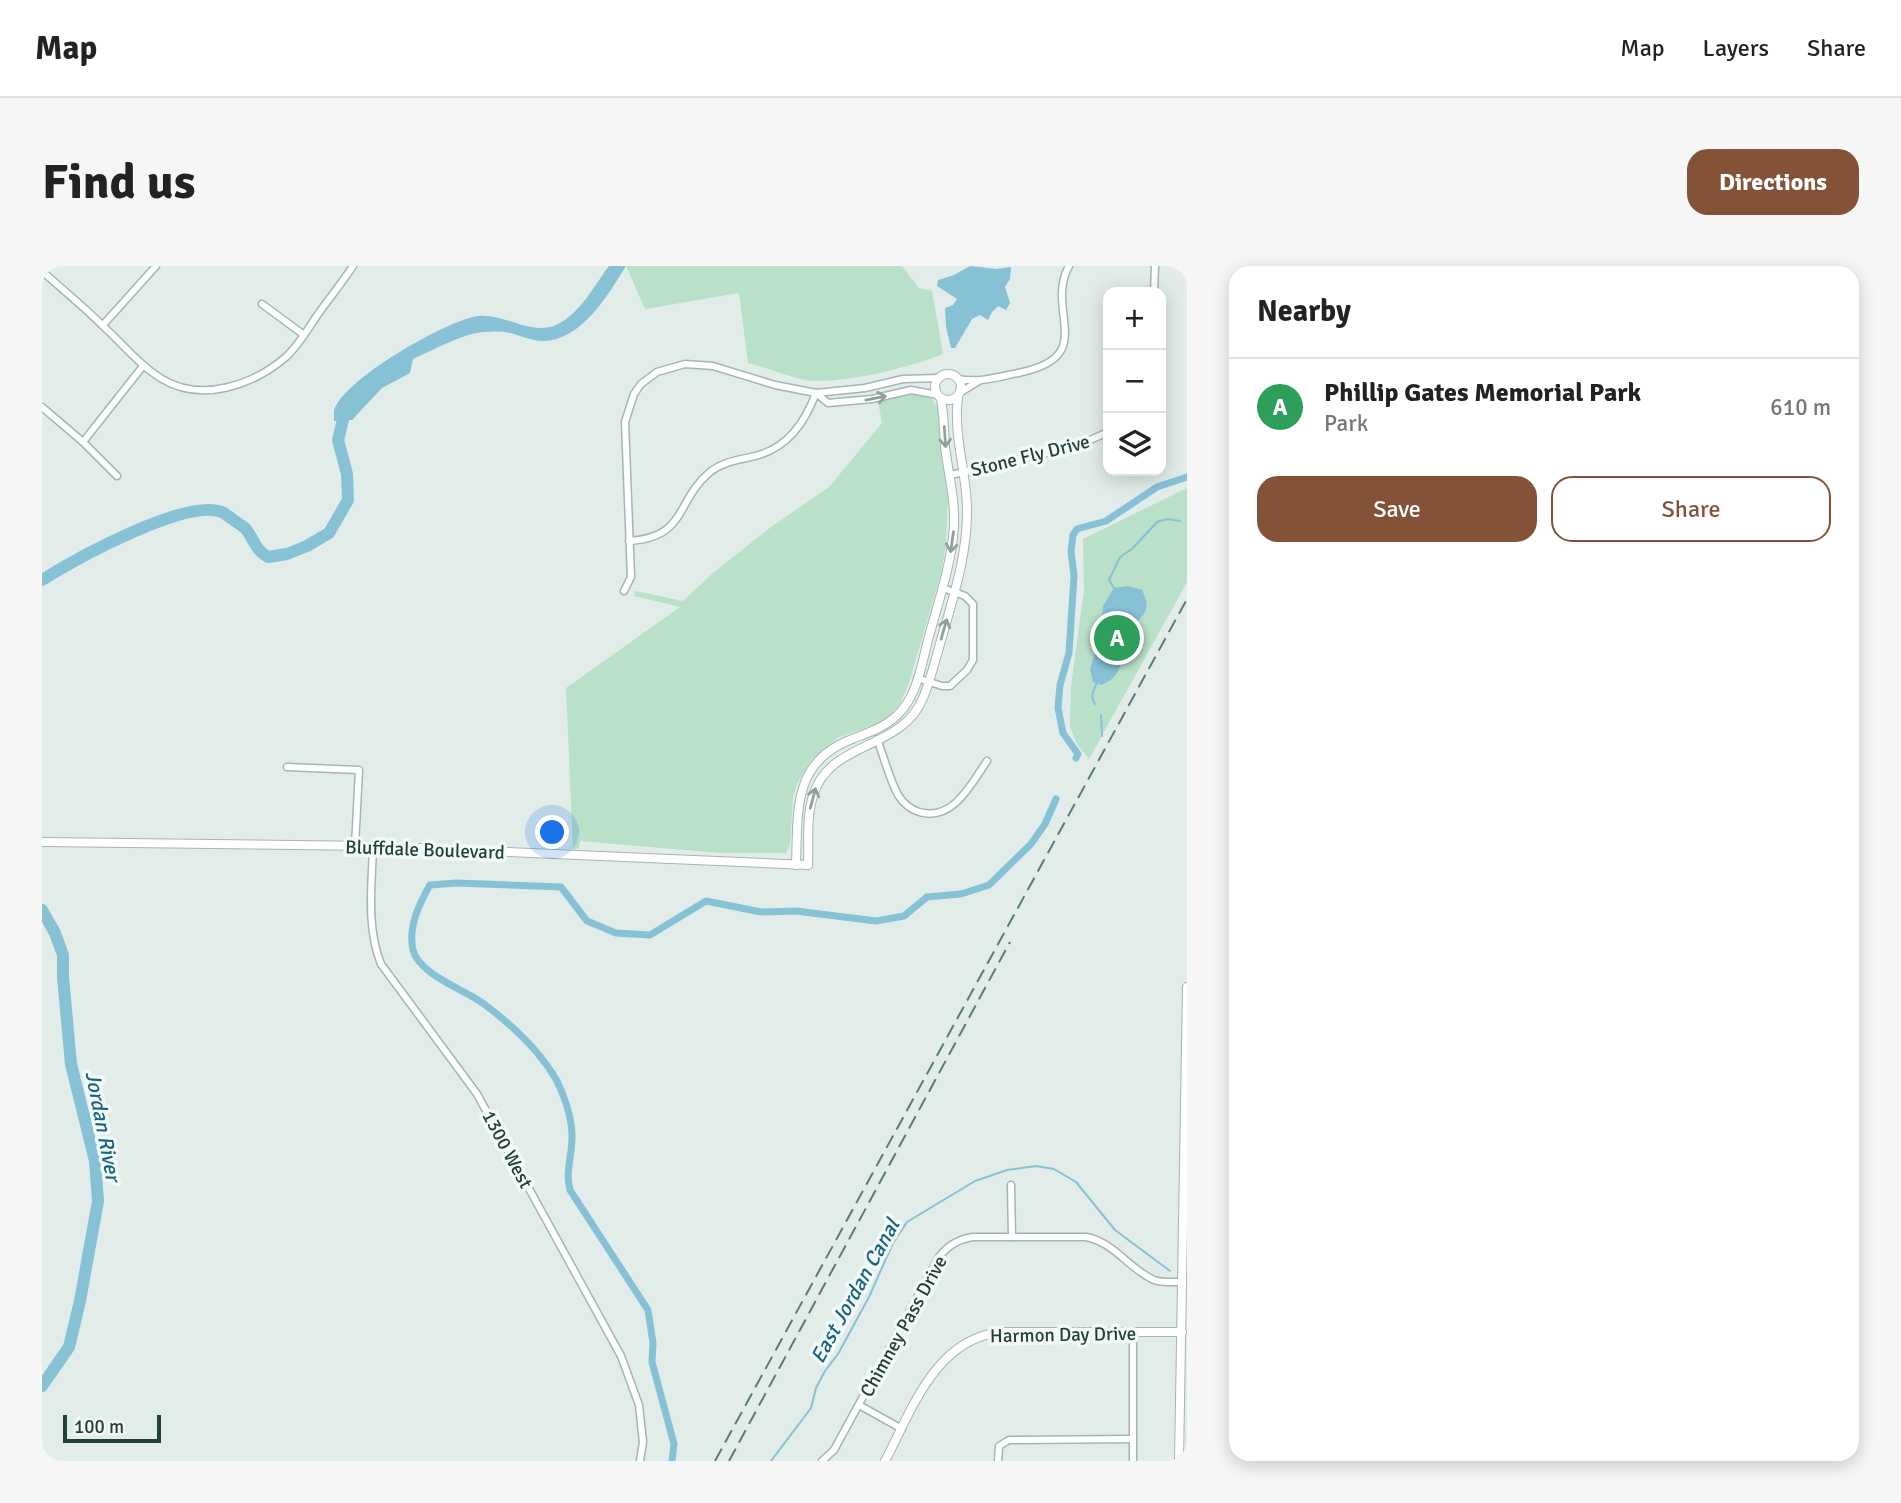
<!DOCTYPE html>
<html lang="en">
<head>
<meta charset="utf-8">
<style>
	:root { --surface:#fff; --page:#f6f6f6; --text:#222; --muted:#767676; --line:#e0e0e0; --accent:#845337 }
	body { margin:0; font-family:Signika,sans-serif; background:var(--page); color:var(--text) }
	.controls { position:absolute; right:21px; top:21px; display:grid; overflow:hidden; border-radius:14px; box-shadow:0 4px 18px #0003 }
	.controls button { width:63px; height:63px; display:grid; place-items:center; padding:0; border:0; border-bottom:2px solid var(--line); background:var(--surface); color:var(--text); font:35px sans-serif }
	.scale { position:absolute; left:21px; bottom:18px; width:98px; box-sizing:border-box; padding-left:7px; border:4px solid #20403b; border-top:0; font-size:19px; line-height:24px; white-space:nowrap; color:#20403b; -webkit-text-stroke:5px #f3f9f7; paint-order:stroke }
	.you { position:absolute; left:511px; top:567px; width:24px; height:24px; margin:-18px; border:5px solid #fff; border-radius:50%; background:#1a73e8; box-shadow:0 0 0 10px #1a73e833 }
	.badge { display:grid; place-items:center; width:46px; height:46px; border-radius:50%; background:var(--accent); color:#fff; font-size:23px; font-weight:700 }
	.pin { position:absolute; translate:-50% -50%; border:4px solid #fff; box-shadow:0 2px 7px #0006 }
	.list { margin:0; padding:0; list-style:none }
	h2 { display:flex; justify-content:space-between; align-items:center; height:91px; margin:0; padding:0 28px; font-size:30px }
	h2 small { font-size:23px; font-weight:400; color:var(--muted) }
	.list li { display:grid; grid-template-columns:46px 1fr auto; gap:21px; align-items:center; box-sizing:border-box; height:98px; padding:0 28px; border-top:2px solid var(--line) }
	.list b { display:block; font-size:26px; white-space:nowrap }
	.list p { margin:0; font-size:23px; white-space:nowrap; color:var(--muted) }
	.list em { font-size:23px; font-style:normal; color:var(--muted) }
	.actions { display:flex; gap:14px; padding:21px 28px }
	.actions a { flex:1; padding:16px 0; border:2px solid var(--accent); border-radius:21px; text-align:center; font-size:24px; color:var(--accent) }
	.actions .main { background:var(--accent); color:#fff }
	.icon { flex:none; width:38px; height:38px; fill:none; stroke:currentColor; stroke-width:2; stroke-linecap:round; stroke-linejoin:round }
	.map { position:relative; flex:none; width:1145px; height:1195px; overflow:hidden; border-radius:21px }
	header { display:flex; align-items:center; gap:42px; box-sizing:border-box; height:98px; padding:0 35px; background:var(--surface); border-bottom:2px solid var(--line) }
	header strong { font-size:33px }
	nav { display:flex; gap:38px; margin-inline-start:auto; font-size:24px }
	.intro { display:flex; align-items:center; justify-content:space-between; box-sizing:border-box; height:168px; padding:0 42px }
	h1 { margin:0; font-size:49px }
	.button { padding:18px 32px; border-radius:21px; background:var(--accent); color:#fff; font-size:24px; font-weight:700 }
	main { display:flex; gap:42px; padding:0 42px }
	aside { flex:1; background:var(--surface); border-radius:21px; box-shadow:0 4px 18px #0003 }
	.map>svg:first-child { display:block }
	.green { fill:#b9e0c8 }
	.water { fill:#86c1d6 }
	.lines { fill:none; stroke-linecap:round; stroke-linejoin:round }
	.stream { stroke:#86c1d6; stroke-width:2 }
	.canal { stroke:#86c1d6; stroke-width:7 }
	.river { stroke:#86c1d6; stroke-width:12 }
	.minor-casing { stroke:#a4b6b1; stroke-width:9 }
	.tertiary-casing { stroke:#a4b6b1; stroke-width:10 }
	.minor { stroke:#fff; stroke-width:6 }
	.tertiary { stroke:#fff; stroke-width:8 }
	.rail { stroke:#5b7b76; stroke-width:2; stroke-dasharray:14 7; stroke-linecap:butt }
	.oneway { stroke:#90a09d }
	.labels { text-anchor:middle; stroke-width:7; stroke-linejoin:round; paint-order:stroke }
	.street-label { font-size:19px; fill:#20403b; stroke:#f3f9f7 }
	.water-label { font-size:21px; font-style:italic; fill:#166380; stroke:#f3f9f7 }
</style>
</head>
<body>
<header>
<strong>Map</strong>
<nav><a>Map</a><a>Layers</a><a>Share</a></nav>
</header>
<div class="intro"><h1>Find us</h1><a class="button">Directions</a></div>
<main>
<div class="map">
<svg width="1145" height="1195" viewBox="0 0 1145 1195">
	<rect width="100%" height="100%" fill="#e2ede9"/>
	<g class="green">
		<path d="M584 0H860L877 22 890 25 901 88C870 101 797 119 763 114 744 110 725 102 706 97L697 27 603 43Z"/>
		<path d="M872 128 889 132 897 144 899 181 906 231 904 279 899 307 867 417 858 438 842 455 795 472 769 494 755 518 751 532 748 579 744 587H678L538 575 537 582 531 584 524 422 638 341 592 330 593 325 641 335 671 307 729 261 787 221 840 157 836 135Z"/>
		<path d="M1145 222V316L1047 493 1035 478 1028 461 1029 420 1042 324 1041 273Z"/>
	</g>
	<g class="water">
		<path d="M567 0H584C566 29 539 76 499 75 486 74 475 68 463 66 457 65 448 66 441 66 417 69 394 83 371 93L368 107 340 122 310 154 292 155C292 152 292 148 292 145 300 114 405 54 436 50 463 47 488 70 514 59 538 48 552 20 567 0Z"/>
		<path d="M928 0 954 3 969 1 968 13 963 21 968 37 964 44 956 40 950 46 946 54 938 49 930 53 913 82H909L904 61 903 42 911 39 915 33 895 20 896 14 912 9Z"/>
		<path d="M1086 320 1100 324C1103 331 1107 339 1103 346 1100 352 1093 357 1089 363 1077 382 1086 410 1059 419L1051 416 1048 403 1059 369 1061 340 1072 322Z"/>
	</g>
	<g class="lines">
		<g class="stream">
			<path d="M1072 322 1067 314 1078 291 1090 283 1115 256 1125 253 1138 255"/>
			<path d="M1053 438C1048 431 1051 425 1055 417"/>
			<path d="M1059 449 1060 470"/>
			<path d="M729 1195 769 1142 774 1122 783 1105 796 1088 827 1031 851 977 865 956 933 915 965 904 994 900 1012 903 1034 916 1073 964 1128 1005"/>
		</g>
		<g class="canal">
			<path d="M1034 492 1036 488 1021 467 1016 442 1018 419 1027 387 1032 310 1029 285 1031 269 1035 263 1064 255 1115 221 1145 211"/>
			<path d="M630 1195 632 1178 610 1096 611 1077 606 1044 528 924C523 905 530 891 530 871 530 853 523 832 515 815 498 785 470 759 442 738 424 724 377 709 371 684 366 661 377 638 388 619L414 617 519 621 545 655 574 667 608 669 664 635 719 646 754 645 834 655 862 650 885 631 919 628 947 619 989 578 1003 558 1014 533"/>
		</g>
		<g class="river">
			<path d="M0 314C32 294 148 229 182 247 184 249 202 261 203 262 213 274 212 283 226 291L245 288 265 280 287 267 306 234 305 208 296 174 304 142"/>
			<path d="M0 644 13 667 21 689V711L29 798 53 895 56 935 38 1035 27 1081 0 1120"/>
		</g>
		<defs>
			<g id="minor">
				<path d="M0 5C20 23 41 40 60 59 80 77 97 99 120 113 160 137 211 119 244 91 258 78 268 59 279 44 290 29 301 15 311 0"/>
				<path d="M1112 26 1113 0"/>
				<path d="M220 38 262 69"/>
				<path d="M61 59 114 0"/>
				<path d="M916 113C937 117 956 111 976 107 1058 91 1002 45 1027 0"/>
				<path d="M919 126 937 115"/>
				<path d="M774 127 786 137 830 133 869 124 896 129"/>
				<path d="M0 141 41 176 75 210"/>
				<path d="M41 176 101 100"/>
				<path d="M909 209 1035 180 1066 166"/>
				<path d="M587 275C646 271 633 235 668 206 682 195 697 194 713 190 746 182 763 156 774 127"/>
				<path d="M582 325 589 311 583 156 592 128 599 118 615 106 643 98 671 100 733 119 774 127 823 122 861 113 897 112"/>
				<path d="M875 412 900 420H908L925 404 931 394V338L923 330 901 322"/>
				<path d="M835 473C842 491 847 512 856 529 861 537 868 543 877 546 911 556 929 518 945 495"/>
				<path d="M245 501 317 504 313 580"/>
				<path d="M331 580C330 618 324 661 339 698L435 828 579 1090 597 1139 601 1176 598 1195"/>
				<path d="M969 919 970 971"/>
				<path d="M817 1139 860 1163"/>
				<path d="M780 1195 792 1184 897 991C906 979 917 973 931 971H1044C1072 976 1087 1003 1112 1014 1120 1017 1131 1016 1140 1016"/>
				<path d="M956 1195 957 1180 967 1174 1091 1173"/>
				<path d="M1091 1195V1066"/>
			</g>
			<g id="tertiary">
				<circle cx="906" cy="121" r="13"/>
				<path d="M0 576 331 580 766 599C767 577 764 552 771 530 787 474 860 485 881 432 889 413 894 391 900 371 912 329 926 286 925 241 924 204 911 169 916 131"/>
				<path d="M754 599C756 545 750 496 810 473 828 466 847 460 860 444 876 425 880 397 886 374 895 340 907 306 911 271 915 239 907 212 903 181 902 165 902 149 899 133"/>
				<path d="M843 1195C870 1144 893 1073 959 1066H1140"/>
				<path d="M1137 1195 1145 721"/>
			</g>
		</defs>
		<use href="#minor" class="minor-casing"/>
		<use href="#tertiary" class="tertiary-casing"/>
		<use href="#minor" class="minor"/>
		<use href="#tertiary" class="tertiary"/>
		<g class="rail">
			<path d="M673 1195 1145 333"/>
			<path d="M687 1195 968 676"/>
		</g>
	</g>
	<defs><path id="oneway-shaft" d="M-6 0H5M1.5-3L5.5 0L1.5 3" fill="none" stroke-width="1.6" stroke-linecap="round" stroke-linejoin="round" transform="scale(1.75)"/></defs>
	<g class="oneway">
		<use href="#oneway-shaft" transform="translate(834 132) rotate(-11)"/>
		<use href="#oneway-shaft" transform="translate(903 171) rotate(86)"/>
		<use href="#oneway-shaft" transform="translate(910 276) rotate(98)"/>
		<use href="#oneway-shaft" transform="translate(902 363) rotate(-74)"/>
		<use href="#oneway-shaft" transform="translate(771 532) rotate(-75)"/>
	</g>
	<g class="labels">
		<g class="street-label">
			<text transform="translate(988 189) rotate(-14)" y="7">Stone Fly Drive</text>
			<text transform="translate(383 583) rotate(2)" y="7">Bluffdale Boulevard</text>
			<text transform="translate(466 883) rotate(62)" y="7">1300 West</text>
			<text transform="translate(861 1060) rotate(-61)" y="7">Chimney Pass Drive</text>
			<text transform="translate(1021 1068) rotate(-1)" y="7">Harmon Day Drive</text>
		</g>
		<g class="water-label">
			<text transform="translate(61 860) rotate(79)" y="7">Jordan River</text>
			<text transform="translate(813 1025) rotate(-61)" y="7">East Jordan Canal</text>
		</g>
	</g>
</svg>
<div class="controls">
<button>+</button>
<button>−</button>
<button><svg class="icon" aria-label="layers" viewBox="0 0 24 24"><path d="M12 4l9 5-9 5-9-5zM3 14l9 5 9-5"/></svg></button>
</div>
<div class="scale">100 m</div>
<div class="you"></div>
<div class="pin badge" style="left:1075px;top:372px;background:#2e9e5b">A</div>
</div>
<aside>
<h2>Nearby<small></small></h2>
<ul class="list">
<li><span class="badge" style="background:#2e9e5b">A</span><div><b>Phillip Gates Memorial Park</b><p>Park</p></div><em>610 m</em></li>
</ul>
<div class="actions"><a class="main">Save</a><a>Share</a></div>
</aside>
</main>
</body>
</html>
